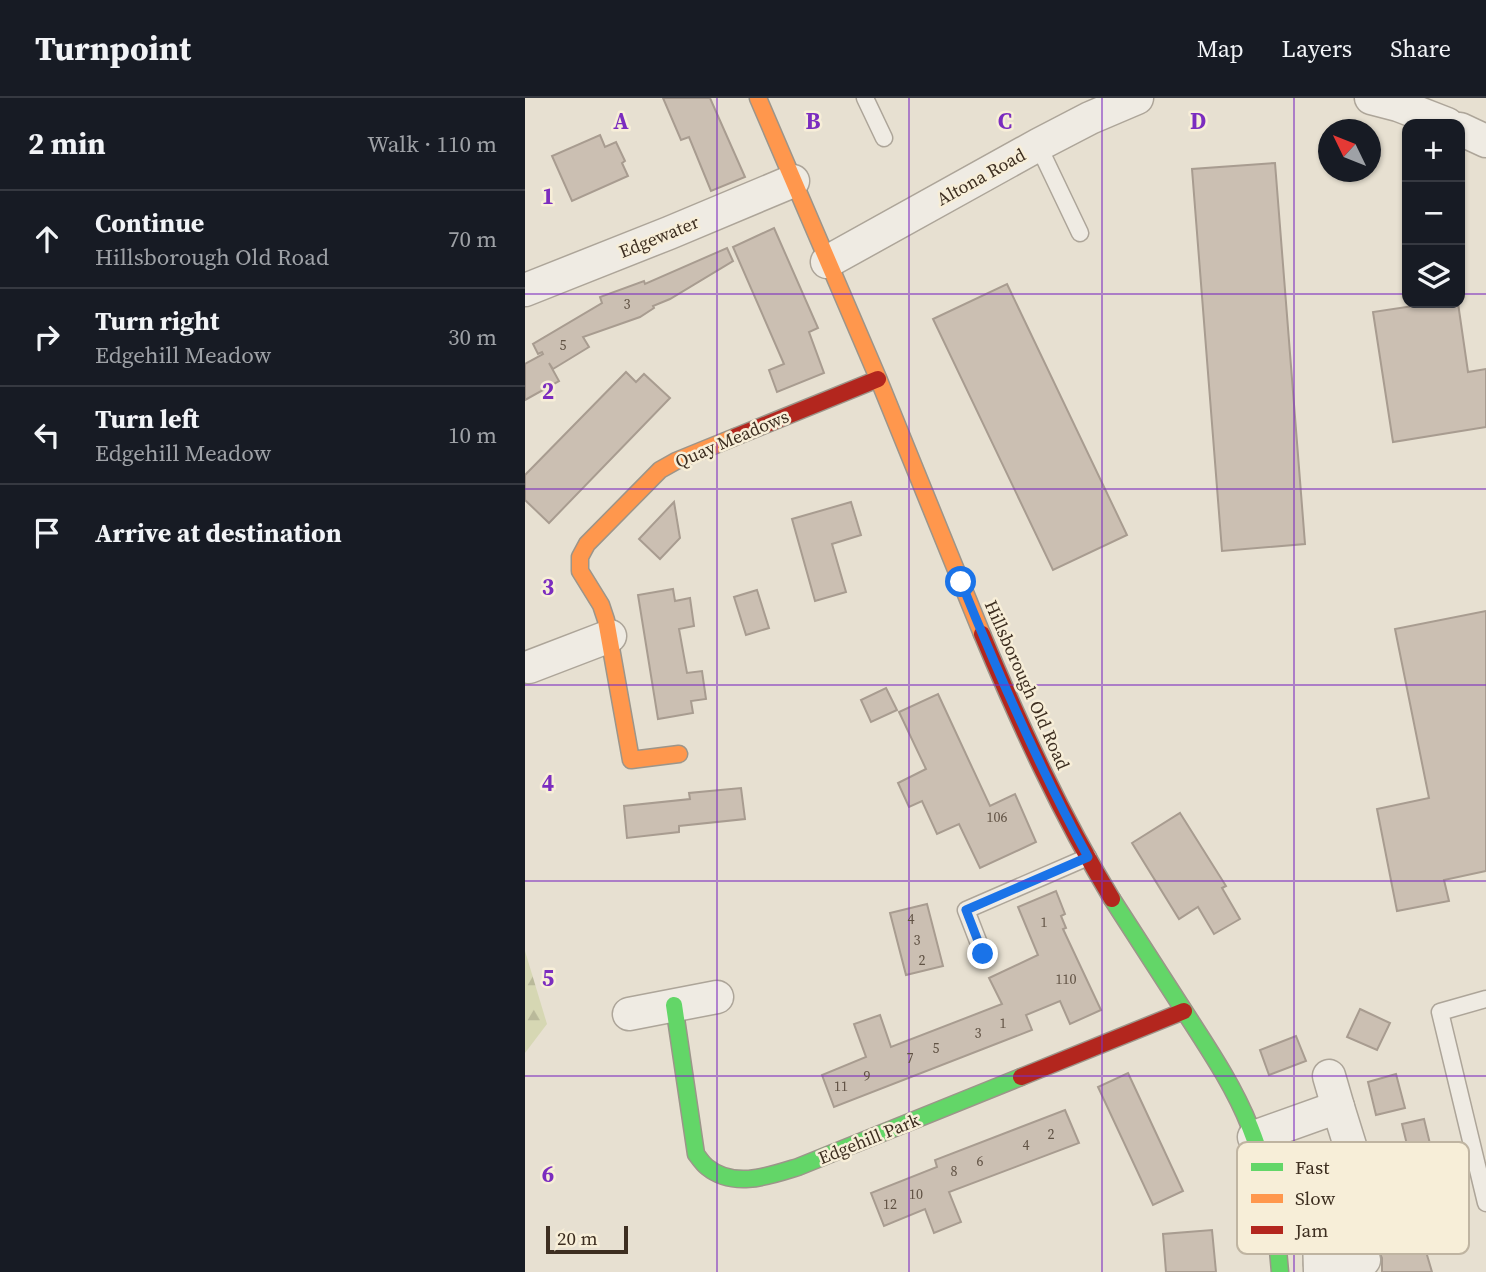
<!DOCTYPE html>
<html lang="en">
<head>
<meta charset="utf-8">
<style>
	:root { --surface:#171b24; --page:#20242c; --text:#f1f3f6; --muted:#9ea1a6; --line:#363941 }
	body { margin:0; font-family:"Source Serif 4",serif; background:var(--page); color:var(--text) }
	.controls { position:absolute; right:21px; top:21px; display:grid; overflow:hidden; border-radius:14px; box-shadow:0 2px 5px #0004 }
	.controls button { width:63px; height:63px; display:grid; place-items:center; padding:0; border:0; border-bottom:2px solid var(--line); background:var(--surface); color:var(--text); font:35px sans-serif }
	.compass { position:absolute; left:793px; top:21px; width:63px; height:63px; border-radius:50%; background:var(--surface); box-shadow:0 2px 5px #0004; rotate:313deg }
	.scale { position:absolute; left:21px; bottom:18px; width:82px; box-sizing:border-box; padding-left:7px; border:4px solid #3d2e20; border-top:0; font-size:19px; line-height:24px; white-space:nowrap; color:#3d2e20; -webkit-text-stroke:5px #f7eed8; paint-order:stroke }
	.stop { position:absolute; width:21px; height:21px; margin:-16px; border:5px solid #1a73e8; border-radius:50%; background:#fff }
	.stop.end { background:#1a73e8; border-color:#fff; box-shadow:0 2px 7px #0008 }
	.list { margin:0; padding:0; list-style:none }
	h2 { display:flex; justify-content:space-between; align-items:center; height:91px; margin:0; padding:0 28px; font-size:30px }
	h2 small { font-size:23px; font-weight:400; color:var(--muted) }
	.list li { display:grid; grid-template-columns:46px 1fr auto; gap:21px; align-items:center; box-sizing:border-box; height:98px; padding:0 28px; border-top:2px solid var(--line) }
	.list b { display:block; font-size:26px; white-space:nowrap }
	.list p { margin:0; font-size:23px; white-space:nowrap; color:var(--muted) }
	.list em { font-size:23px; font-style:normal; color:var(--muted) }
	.icon { flex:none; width:38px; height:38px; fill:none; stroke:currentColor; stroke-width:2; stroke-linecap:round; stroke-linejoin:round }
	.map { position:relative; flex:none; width:961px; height:1174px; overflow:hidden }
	header { display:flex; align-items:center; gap:42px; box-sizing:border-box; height:98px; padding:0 35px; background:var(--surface); border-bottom:2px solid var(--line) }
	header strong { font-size:33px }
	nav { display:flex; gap:38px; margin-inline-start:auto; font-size:24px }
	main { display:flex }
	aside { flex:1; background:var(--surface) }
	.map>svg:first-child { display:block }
	.forest { fill:url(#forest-firs) }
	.building { fill:#cbbfb2; stroke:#a89c90; stroke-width:2 }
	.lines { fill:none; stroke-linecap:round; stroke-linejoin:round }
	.lane-casing { stroke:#ada599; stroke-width:19 }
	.street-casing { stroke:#ada599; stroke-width:35 }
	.fast-casing { stroke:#9c958a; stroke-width:19 }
	.slow-casing { stroke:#9c958a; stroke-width:19 }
	.jam-casing { stroke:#9c958a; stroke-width:19 }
	.lane { stroke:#efebe3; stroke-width:16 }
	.street { stroke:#efebe3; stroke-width:32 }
	.fast { stroke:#63d668; stroke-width:16 }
	.slow { stroke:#ff974d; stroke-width:16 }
	.jam { stroke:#b3261e; stroke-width:16 }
	.route { stroke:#1a73e8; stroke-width:9 }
	.grid { fill:none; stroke:#7b2cbf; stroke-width:2; stroke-opacity:0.55 }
	.labels { text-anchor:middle; stroke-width:5; stroke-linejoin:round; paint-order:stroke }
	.number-label { font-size:14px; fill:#605244 }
	.street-label { font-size:18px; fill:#3d2e20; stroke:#f7eed8 }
	.key { fill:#f7eed8; stroke:#bfb4a1; stroke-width:2 }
	.key-label { font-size:19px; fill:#3d2e20 }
	.grid-label { font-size:23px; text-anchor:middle; font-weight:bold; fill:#7b2cbf; stroke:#f7eed8; stroke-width:5; stroke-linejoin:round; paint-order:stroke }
</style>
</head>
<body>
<header>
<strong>Turnpoint</strong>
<nav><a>Map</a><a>Layers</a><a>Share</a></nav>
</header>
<main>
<aside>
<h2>2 min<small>Walk · 110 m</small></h2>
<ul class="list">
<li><svg class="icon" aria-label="ahead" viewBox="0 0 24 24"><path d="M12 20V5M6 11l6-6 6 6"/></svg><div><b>Continue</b><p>Hillsborough Old Road</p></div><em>70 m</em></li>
<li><svg class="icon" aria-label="right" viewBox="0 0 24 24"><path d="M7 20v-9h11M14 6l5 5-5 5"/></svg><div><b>Turn right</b><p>Edgehill Meadow</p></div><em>30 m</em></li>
<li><svg class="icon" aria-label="left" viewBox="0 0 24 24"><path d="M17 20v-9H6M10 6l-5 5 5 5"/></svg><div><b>Turn left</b><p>Edgehill Meadow</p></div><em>10 m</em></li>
<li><svg class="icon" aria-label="arrive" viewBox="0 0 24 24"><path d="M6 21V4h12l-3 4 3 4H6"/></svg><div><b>Arrive at destination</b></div></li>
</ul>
</aside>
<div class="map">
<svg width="961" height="1174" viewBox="0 0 961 1174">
	<defs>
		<pattern id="forest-firs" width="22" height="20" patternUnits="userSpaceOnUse" patternTransform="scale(1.75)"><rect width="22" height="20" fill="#d6d7b3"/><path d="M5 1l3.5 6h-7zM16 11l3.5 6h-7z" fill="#b9b99a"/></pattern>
	</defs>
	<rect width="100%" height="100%" fill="#e7e0d1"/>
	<path class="forest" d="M0 853 22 926 0 955Z"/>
	<g class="building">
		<path d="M138 0H185L220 79 186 93 164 39 156 42Z"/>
		<path d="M75 37 80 49 91 44 100 63 97 65 103 78 47 103 27 58Z"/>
		<path d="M750 65 780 446 697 453 667 71Z"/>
		<path d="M249 130 293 230 284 234 299 275 252 294 244 272 259 266 208 149Z"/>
		<path d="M202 150 208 163 145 201 128 208 129 210 115 219 58 239 64 249 28 271 24 265 34 283 0 302V266L18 256 17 254 13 256 8 246 77 205 75 199 119 183 120 186Z"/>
		<path d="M482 186 602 437 528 472 408 221Z"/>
		<path d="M908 205H933L943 274 961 271V329L868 344 848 214Z"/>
		<path d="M101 274 111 284 119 276 145 300 24 425 0 402V377Z"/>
		<path d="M149 404 155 440 135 461 114 441Z"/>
		<path d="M326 404 336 437 307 446 321 494 290 503 267 421Z"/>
		<path d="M148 491 150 503 165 500 169 528 154 531 162 575 177 573 181 601 166 603 168 615 133 621 113 497Z"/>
		<path d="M232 492 244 530 221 537 209 499Z"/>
		<path d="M961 513V773L919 782 924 803 872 813 852 711 904 700 870 531Z"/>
		<path d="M361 590 372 612 346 624 336 602Z"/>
		<path d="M413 596 465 708 490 696 511 744 455 770 434 726 412 736 397 703 384 709 373 685 401 671 374 614Z"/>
		<path d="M216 690 220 721 154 728V734L102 740 99 708 165 701 164 695Z"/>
		<path d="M655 715 701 788 697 790 715 821 689 836 673 809 654 821 607 745Z"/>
		<path d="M531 793 540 816 536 818 541 830 538 831 576 912 545 926 535 903 501 917 507 932 309 1009 297 977 341 959 329 926 355 917 366 949 477 906 464 880 513 857 493 809Z"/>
		<path d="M402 806 418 868 381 877 365 815Z"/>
		<path d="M835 911 865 925 852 952 822 939Z"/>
		<path d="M771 938 781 963 744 977 735 952Z"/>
		<path d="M603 975 658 1093 628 1107 573 989Z"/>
		<path d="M871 976 880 1010 851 1017 843 984Z"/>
		<path d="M540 1012 554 1045 424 1094 436 1124 409 1135 400 1111 359 1128 346 1095 412 1069 410 1062Z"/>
		<path d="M899 1021 906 1050 884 1055 877 1026Z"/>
		<path d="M875 1103 883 1143 897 1140 907 1174H857V1160L852 1150 844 1110Z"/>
		<path d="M687 1132 691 1174H641L638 1136Z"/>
	</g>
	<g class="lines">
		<defs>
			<g id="lane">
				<path d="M340 0 359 40"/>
				<path d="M513 47 555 135"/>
				<path d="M458 856 441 812 563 759"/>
				<path d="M961 901 915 914 961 1105"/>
			</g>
			<g id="street">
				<path d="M846 0 873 7 922 26"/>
				<path d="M935 31 961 43"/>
				<path d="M302 164 513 47 565 20 612 0"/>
				<path d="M0 192 144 135 268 83"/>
				<path d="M4 569 85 538"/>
				<path d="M104 916 192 899"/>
				<path d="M804 978 813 1009"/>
				<path d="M729 1039 813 1009 827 1054 817 1080 797 1119 794 1138 795 1174"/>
				<path d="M795 1166 839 1162"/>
			</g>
			<g id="fast">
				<path d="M587 801C613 842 639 882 665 922 687 956 710 991 725 1029 744 1075 751 1124 755 1174"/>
				<path d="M149 907 171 1056C174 1060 178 1066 182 1069 209 1091 244 1078 273 1069L496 979"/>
			</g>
			<g id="slow">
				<path d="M233 0 353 280 457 536"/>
				<path d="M154 656 106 662 81 522 76 507 55 473V459L62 446 135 372 151 363 210 339"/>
			</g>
			<g id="jam">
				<path d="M210 339 353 281"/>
				<path d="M457 536C495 627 536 717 587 801"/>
				<path d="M496 979 659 913"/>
			</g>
		</defs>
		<use href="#lane" class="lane-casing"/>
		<use href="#street" class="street-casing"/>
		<use href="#fast" class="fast-casing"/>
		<use href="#slow" class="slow-casing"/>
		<use href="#jam" class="jam-casing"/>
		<use href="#lane" class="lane"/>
		<use href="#street" class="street"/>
		<use href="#fast" class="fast"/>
		<use href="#slow" class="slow"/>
		<use href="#jam" class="jam"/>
	</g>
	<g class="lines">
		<path class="route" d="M436 484C474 578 514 670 563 759L441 812 458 856"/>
	</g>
	<path class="grid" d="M192 0V1174M384 0V1174M577 0V1174M769 0V1174M0 196H882M935 196H961M0 391H961M0 587H961M0 783H961M0 978H961"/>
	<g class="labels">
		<g class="number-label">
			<text x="102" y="211">3</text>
			<text x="38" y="252">5</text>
			<text x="472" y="724">106</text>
			<text x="386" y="826">4</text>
			<text x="519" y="829">1</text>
			<text x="392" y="847">3</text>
			<text x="397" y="867">2</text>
			<text x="541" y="886">110</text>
			<text x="478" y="930">1</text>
			<text x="453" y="940">3</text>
			<text x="411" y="955">5</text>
			<text x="385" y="965">7</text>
			<text x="342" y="983">9</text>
			<text x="316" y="993">11</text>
			<text x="526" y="1041">2</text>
			<text x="501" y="1052">4</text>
			<text x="455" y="1068">6</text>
			<text x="429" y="1078">8</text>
			<text x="391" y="1101">10</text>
			<text x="365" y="1111">12</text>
		</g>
		<g class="street-label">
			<text transform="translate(456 79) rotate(-29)" y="6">Altona Road</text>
			<text transform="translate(134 139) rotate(-22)" y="6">Edgewater</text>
			<text transform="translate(207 341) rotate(-23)" y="6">Quay Meadows</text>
			<text transform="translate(502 587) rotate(66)" y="6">Hillsborough Old Road</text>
			<text transform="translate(344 1041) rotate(-22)" y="6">Edgehill Park</text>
		</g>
	</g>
	<rect x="712" y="1044" width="232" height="112" rx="10" class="key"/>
	<rect x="726" y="1065" width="32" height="8" fill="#63d668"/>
	<rect x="726" y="1096" width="32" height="9" fill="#ff974d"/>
	<rect x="726" y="1128" width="32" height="8" fill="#b3261e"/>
	<g class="key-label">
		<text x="770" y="1076">Fast</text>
		<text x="770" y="1107">Slow</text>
		<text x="770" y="1139">Jam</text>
	</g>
	<g class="grid-label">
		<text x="96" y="31">A</text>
		<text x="288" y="31">B</text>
		<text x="480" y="31">C</text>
		<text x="673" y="31">D</text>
		<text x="23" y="106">1</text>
		<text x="23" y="301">2</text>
		<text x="23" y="497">3</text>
		<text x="23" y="693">4</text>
		<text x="23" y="888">5</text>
		<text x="23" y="1084">6</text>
	</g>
</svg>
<div class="controls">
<button>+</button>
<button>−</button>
<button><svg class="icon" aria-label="layers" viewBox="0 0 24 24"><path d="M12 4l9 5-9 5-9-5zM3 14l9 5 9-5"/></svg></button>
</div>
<svg class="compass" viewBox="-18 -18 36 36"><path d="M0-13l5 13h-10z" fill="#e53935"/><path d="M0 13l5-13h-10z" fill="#9ea1a6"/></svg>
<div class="scale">20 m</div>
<div class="stop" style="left:436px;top:484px"></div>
<div class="stop end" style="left:458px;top:856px"></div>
</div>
</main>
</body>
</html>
